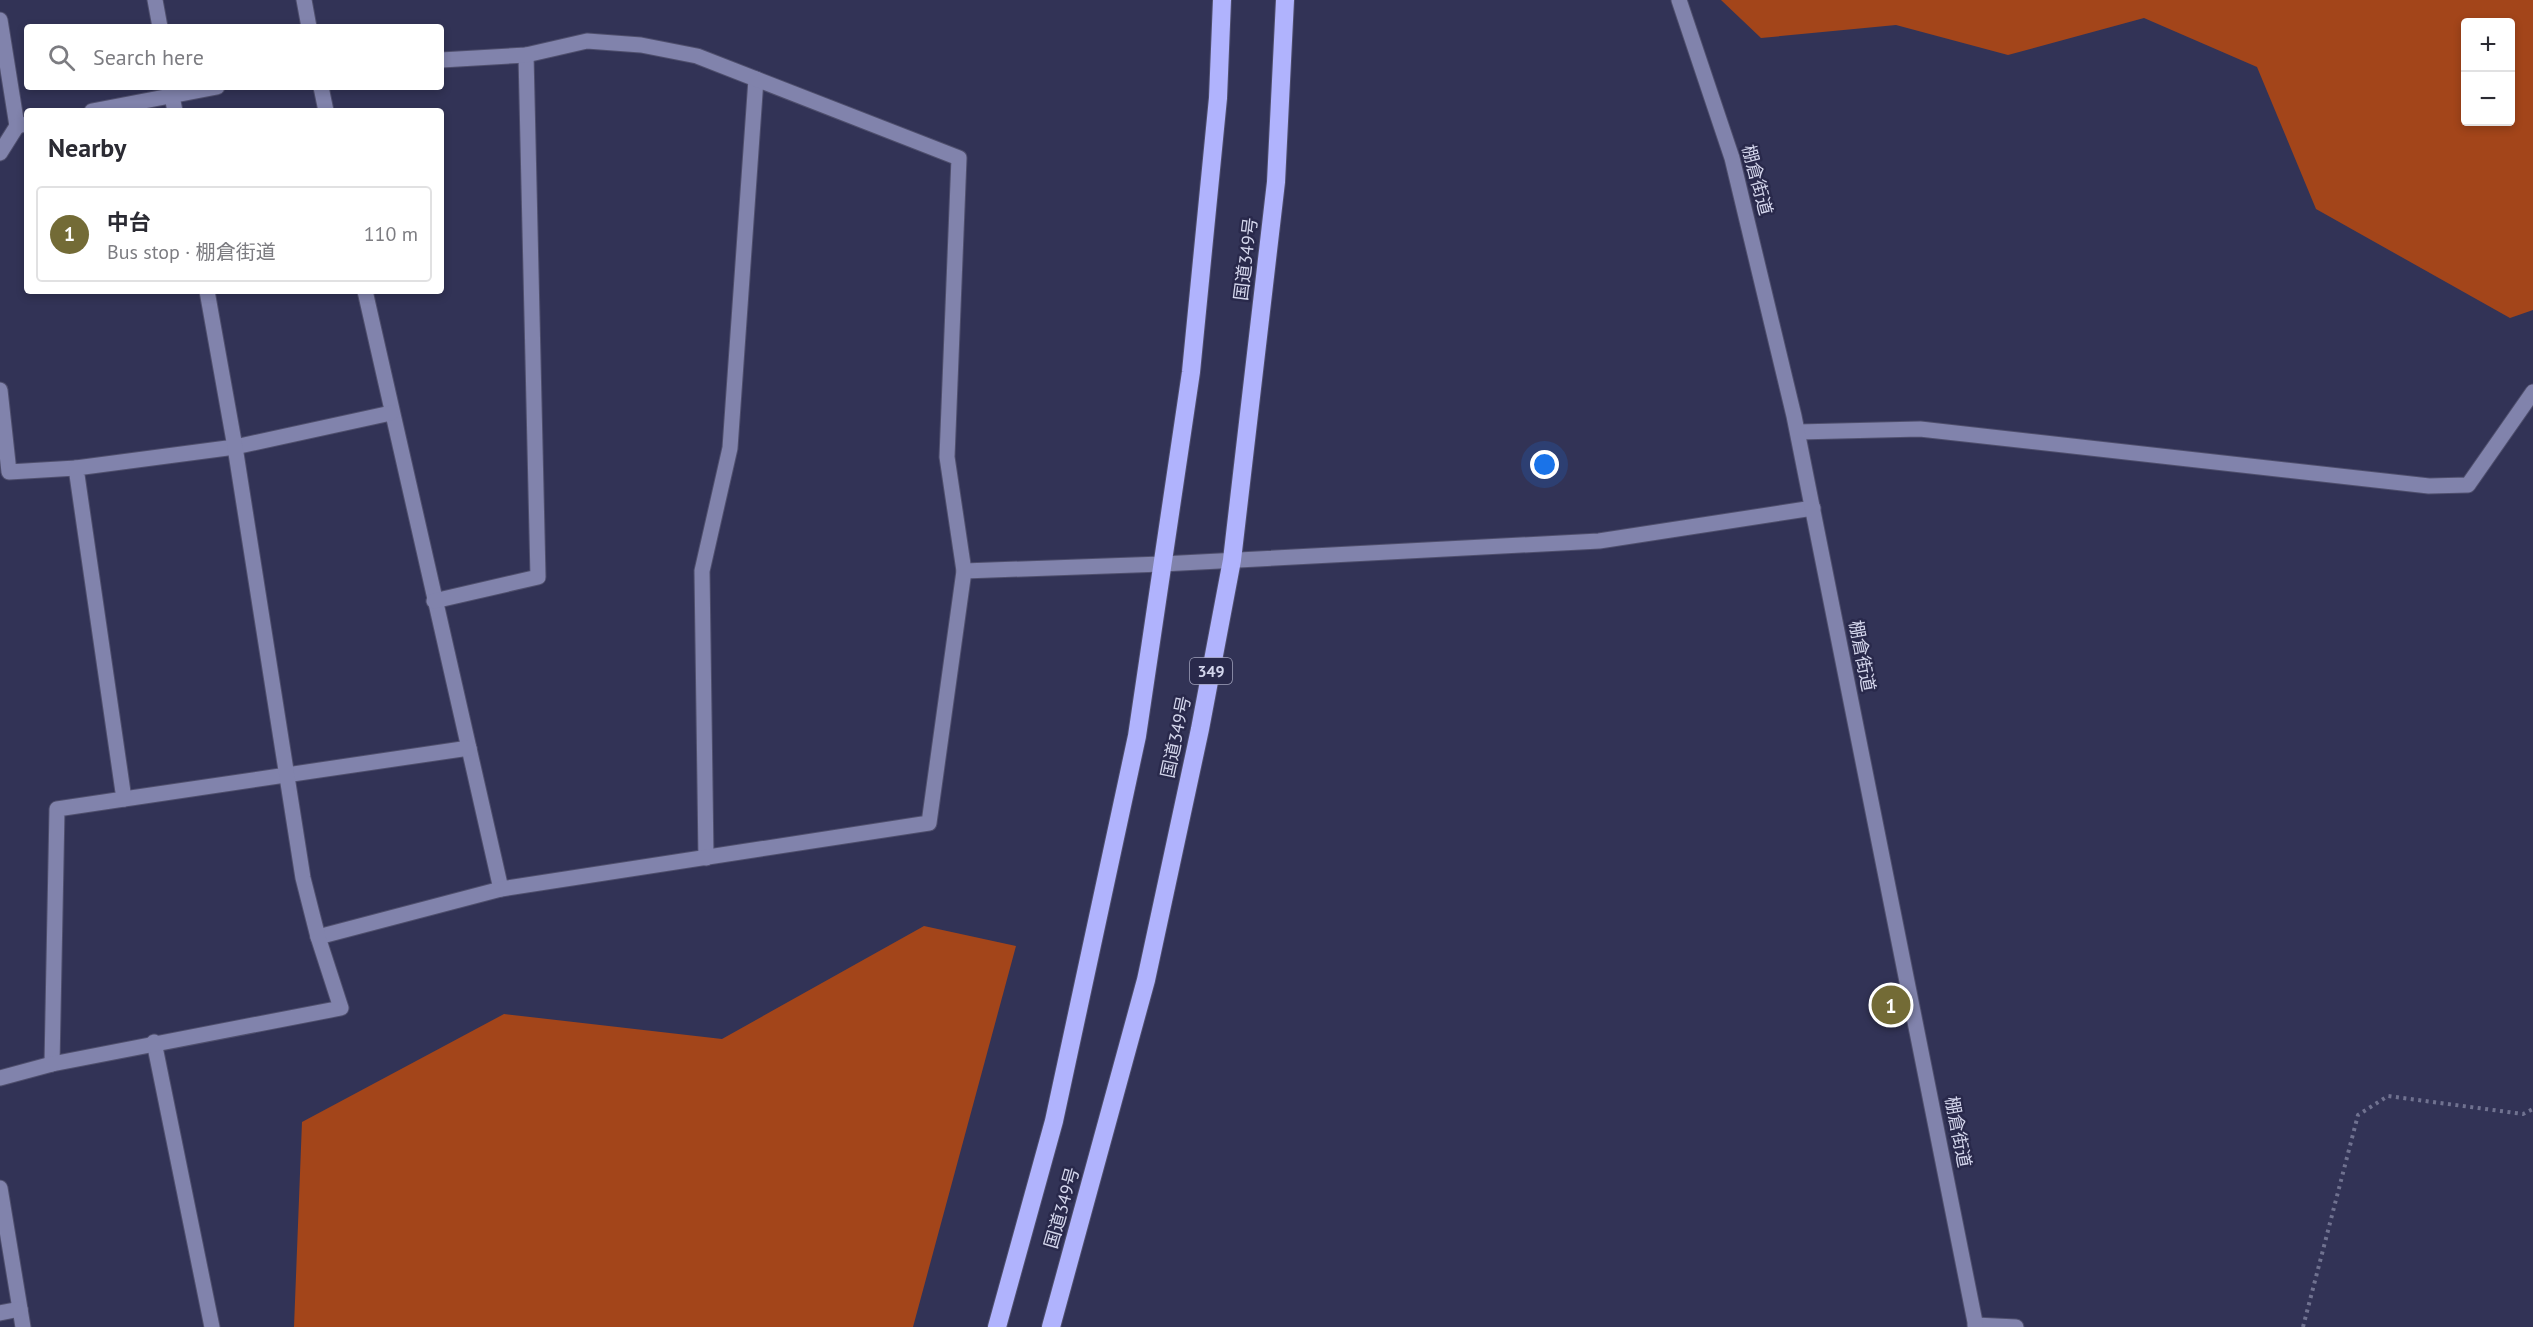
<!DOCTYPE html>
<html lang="en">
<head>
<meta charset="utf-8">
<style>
	:root { --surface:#fff; --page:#f7f7f7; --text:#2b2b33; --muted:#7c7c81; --line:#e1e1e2; --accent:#736b36 }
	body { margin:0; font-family:"PT Sans","Noto Sans JP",sans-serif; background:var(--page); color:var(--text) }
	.controls { position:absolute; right:18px; top:18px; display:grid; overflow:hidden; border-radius:6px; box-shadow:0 3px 9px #0003 }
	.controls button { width:54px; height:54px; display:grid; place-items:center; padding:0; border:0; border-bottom:2px solid var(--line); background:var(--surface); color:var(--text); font:30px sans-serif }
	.you { position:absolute; left:1545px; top:465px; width:21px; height:21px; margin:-15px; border:4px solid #fff; border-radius:50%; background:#1a73e8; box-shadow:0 0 0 9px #1a73e833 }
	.badge { display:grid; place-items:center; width:39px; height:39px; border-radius:50%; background:var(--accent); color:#fff; font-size:20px; font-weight:700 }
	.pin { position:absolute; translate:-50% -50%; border:3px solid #fff; box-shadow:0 2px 6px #0006 }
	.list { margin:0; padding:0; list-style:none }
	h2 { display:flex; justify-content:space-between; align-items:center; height:78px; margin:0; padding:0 24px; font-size:26px }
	h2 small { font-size:20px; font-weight:400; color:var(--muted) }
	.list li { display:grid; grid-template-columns:39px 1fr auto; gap:18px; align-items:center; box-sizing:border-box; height:96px; margin:0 12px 12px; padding:0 12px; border:2px solid var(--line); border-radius:6px }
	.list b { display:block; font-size:22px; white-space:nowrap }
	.list p { margin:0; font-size:20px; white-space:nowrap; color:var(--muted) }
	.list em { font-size:20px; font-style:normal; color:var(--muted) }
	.icon { flex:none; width:33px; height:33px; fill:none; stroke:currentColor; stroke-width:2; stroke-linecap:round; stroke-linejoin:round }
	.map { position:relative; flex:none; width:2533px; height:1327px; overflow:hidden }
	.search { position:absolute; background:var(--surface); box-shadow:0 3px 9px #0003; left:24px; top:24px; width:420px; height:66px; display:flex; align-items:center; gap:15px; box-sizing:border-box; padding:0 21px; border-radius:6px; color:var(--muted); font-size:22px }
	.panel { position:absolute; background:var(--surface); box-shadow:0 3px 9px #0003; left:24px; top:108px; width:420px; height:186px; border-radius:6px }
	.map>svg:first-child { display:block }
	.forest { fill:#a3451a; fill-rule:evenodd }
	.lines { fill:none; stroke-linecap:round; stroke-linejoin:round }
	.lane-casing { stroke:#4f4f6d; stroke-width:17 }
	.street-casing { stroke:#4f4f6d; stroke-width:17 }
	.secondary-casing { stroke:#4f4f6d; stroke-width:17 }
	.highway-casing { stroke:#4f4f6d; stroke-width:20 }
	.path { stroke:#707290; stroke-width:4; stroke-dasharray:3 4.5; stroke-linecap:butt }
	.lane { stroke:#8183ac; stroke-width:15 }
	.street { stroke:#8183ac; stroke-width:15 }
	.secondary { stroke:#8183ac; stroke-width:15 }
	.highway { stroke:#b0b3fd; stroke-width:18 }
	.labels { text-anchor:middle; stroke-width:5; stroke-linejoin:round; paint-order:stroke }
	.shield { fill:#29294b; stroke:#a1a2bc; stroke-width:1.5 }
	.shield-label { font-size:16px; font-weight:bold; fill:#d4d6ec }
	.street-label { font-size:18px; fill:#d4d6ec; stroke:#29294b }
</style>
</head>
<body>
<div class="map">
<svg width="2533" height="1327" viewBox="0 0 2533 1327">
	<rect width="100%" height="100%" fill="#323356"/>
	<g class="forest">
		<path d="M1721 0H2533V310L2510 318 2316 209 2257 67 2144 18 2008 55 1896 25 1761 38ZM2466 22H2510V122H2466Z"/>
		<path d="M924 926 1016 946 913 1327H294L302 1122 504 1014 722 1039Z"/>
	</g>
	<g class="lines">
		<defs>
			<g id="lane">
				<path d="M1798 432 1920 429 2429 486 2468 485 2533 392"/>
				<path d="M706 858 702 571 730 448 756 79"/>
			</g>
			<g id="street">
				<path d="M155 0 160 27"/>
				<path d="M304 0 309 27"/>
				<path d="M0 20 17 126 27 124"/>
				<path d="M170 87 175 111"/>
				<path d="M321 87 326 111"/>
				<path d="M92 111 217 87"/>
				<path d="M0 153 17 126"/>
				<path d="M365 291 501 889"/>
				<path d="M0 390 9 472 76 468"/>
				<path d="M964 571 1162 564 1599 541 1813 508"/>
				<path d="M434 601 538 577 526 55"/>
				<path d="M124 799 469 748"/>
				<path d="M318 937 501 889 929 823 964 571 947 457 959 158 697 56 641 45 587 41 526 55 441 60"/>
				<path d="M154 1042 212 1327"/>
				<path d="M52 1064 57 809 124 799 76 468 235 447 391 413"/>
				<path d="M0 1078 52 1064 341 1008 318 937 303 878 235 447 207 291"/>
				<path d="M0 1188 23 1327"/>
				<path d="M0 1313 20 1309"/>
				<path d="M1975 1325 2016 1327"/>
			</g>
			<path id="secondary" d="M1679 0 1732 158 1794 416 1976 1327"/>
			<g id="highway">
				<path d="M997 1327 1054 1121 1137 736 1191 372 1218 98 1222 0"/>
				<path d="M1051 1327 1146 980 1200 729 1232 560 1276 182 1285 0"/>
			</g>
		</defs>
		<use href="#lane" class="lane-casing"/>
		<use href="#street" class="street-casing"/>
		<use href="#secondary" class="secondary-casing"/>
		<use href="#highway" class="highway-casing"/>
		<path class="path" d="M2303 1327 2358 1115 2388 1096 2523 1114 2533 1109"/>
		<use href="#lane" class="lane"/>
		<use href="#street" class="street"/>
		<use href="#secondary" class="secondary"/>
		<use href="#highway" class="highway"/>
	</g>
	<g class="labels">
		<rect class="shield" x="1190" y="658" width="42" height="26" rx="4.5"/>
		<g class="shield-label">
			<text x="1211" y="677">349</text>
		</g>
		<g class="street-label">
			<text transform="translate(1757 180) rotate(75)" y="6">棚倉街道</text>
			<text transform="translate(1246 259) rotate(-83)" y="6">国道349号</text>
			<text transform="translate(1862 656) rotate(79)" y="6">棚倉街道</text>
			<text transform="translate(1176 737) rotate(-78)" y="6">国道349号</text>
			<text transform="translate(1958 1132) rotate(79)" y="6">棚倉街道</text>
			<text transform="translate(1062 1208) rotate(-74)" y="6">国道349号</text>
		</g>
	</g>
</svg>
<div class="controls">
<button>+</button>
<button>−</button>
</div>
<div class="you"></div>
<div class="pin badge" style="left:1891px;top:1005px">1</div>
<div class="search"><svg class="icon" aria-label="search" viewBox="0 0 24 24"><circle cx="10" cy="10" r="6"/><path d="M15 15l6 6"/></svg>Search here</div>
<section class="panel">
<h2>Nearby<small></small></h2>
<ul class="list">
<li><span class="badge">1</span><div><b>中台</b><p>Bus stop · 棚倉街道</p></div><em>110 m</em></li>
</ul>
</section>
</div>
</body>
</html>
